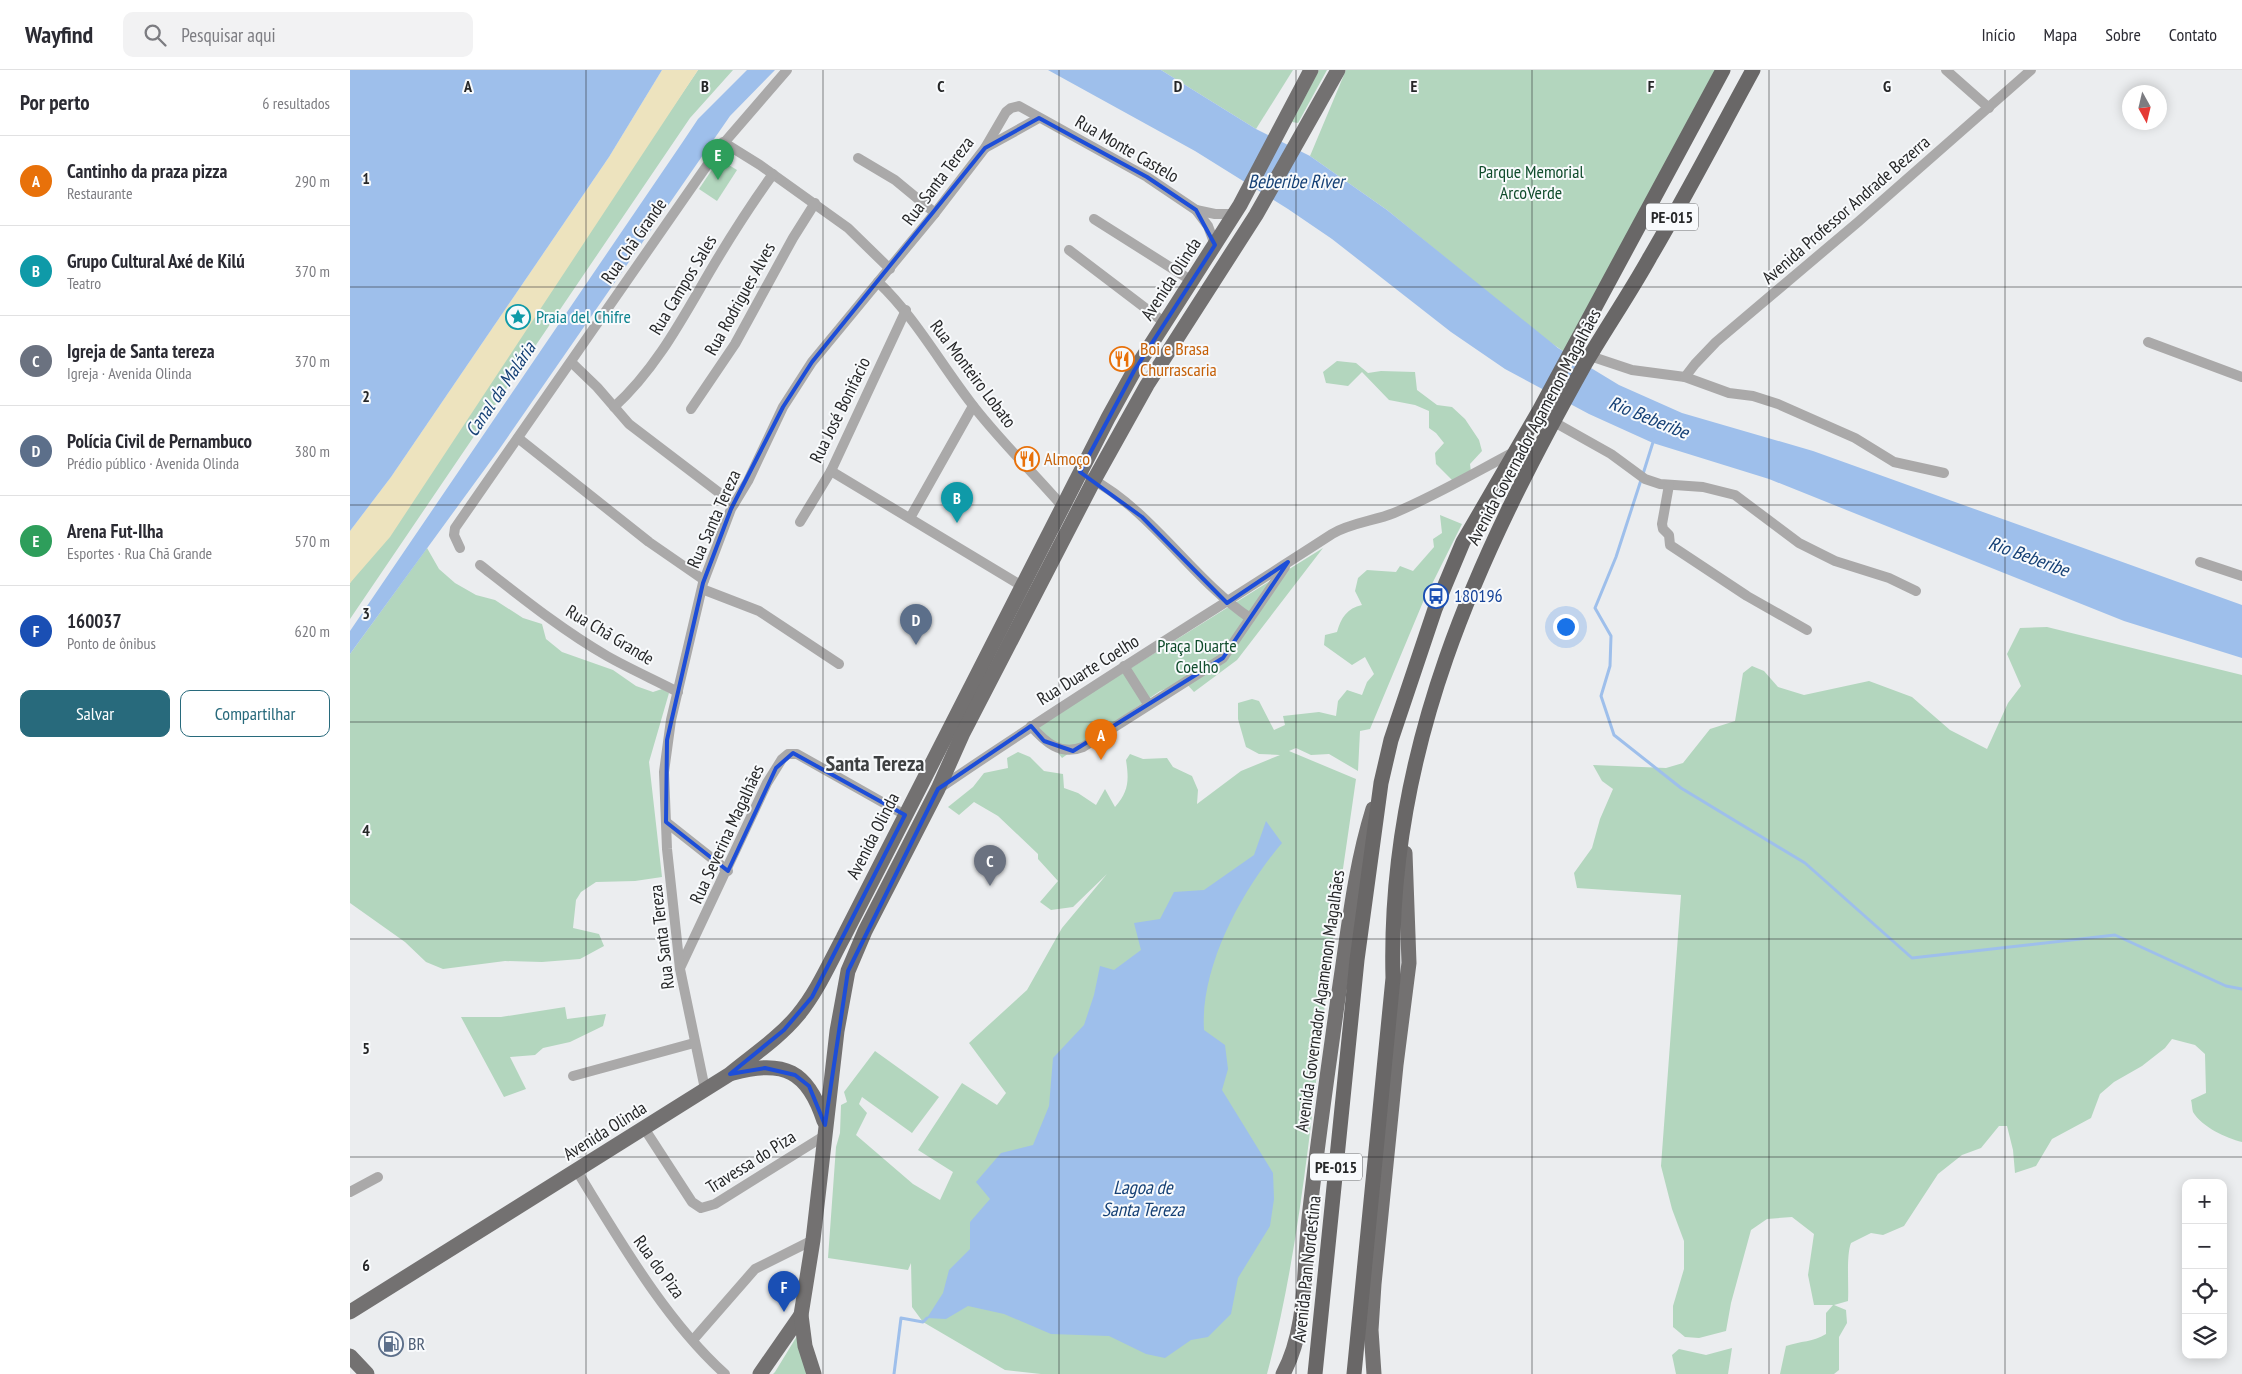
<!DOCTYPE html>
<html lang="pt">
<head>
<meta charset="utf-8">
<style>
	:root { --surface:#fff; --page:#f2f2f3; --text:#2b2b33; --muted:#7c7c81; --line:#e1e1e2; --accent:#286a7c }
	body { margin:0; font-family:"PT Sans Narrow",sans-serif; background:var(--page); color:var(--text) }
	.controls { position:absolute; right:15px; bottom:15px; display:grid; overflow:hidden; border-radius:10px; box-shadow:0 2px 12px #0003 }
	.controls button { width:45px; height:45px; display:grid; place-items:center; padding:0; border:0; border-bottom:1px solid var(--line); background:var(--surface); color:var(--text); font:25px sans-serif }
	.compass { position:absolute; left:1772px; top:15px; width:45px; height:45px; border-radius:50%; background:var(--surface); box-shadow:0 2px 12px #0003; rotate:172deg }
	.you { position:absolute; left:1215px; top:556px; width:18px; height:18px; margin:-12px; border:4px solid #fff; border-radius:50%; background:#1a73e8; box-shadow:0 0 0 8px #1a73e833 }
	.badge { display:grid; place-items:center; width:32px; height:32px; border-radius:50%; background:var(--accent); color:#fff; font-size:16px; font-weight:700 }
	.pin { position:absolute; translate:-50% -41px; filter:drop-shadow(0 1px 2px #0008) }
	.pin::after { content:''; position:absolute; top:26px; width:18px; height:15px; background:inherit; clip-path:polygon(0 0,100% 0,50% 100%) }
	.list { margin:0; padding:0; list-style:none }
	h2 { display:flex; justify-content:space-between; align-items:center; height:65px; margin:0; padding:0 20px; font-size:21px }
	h2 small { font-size:16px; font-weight:400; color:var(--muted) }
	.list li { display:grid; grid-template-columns:32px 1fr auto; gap:15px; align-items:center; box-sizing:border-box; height:90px; padding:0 20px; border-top:1px solid var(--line) }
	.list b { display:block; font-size:19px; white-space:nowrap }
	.list p { margin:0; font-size:16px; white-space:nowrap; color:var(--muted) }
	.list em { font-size:16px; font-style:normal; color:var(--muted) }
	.actions { display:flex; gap:10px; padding:15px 20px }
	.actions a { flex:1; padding:11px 0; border:1px solid var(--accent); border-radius:10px; text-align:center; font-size:18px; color:var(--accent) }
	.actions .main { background:var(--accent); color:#fff }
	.icon { flex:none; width:28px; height:28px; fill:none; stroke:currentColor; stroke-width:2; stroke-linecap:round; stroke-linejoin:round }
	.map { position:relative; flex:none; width:1892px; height:1304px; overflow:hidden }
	header { display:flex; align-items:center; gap:30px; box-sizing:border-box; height:70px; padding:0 25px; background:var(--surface); border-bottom:1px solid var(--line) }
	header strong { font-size:24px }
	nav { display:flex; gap:28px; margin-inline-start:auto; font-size:18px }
	.search { width:350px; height:45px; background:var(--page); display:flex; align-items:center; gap:12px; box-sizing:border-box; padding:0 18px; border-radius:10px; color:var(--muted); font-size:19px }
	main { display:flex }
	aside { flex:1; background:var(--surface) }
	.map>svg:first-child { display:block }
	.green { fill:#b3d6be }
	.sand { fill:#ede3be }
	.water { fill:#9ebfeb }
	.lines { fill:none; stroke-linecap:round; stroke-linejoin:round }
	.stream { stroke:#9ebfeb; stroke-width:3 }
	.minor { stroke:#aaa9a9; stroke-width:10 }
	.primary { stroke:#737171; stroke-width:15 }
	.trunk { stroke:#696767; stroke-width:15 }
	.marked { fill:none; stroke:#1d4ed8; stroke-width:4; stroke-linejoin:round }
	.grid { fill:none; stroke:#262728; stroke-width:1; stroke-opacity:0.55 }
	.labels { text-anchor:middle; stroke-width:4; stroke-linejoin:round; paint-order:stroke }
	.shield { fill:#f8fafc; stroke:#656668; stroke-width:1 }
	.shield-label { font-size:16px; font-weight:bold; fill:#262728 }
	.street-label { font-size:18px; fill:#262728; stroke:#f8fafc }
	.park-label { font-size:18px; fill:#104c2c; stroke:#f8fafc }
	.culture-label { font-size:18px; fill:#0d838f; stroke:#f8fafc; text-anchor:start }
	.food-label { font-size:18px; fill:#c56008; stroke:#f8fafc; text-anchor:start }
	.transit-label { font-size:18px; fill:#164399; stroke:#f8fafc; text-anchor:start }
	.service-label { font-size:18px; fill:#4e5e75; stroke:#f8fafc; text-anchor:start }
	.water-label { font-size:19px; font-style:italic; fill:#154075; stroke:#f8fafc }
	.district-label { font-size:22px; font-weight:bold; fill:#3e4041; stroke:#f8fafc }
	.grid-label { font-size:16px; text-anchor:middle; font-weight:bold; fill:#262728; stroke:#f8fafc; stroke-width:4; stroke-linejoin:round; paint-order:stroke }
</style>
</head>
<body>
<header>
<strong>Wayfind</strong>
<div class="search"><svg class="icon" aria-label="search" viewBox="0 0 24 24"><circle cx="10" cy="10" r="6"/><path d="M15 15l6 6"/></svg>Pesquisar aqui</div>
<nav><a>Início</a><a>Mapa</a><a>Sobre</a><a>Contato</a></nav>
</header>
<main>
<aside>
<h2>Por perto<small>6 resultados</small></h2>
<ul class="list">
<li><span class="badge" style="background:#e8710a">A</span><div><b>Cantinho da praza pizza</b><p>Restaurante</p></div><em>290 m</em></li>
<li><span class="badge" style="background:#0f9aa8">B</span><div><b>Grupo Cultural Axé de Kilú</b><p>Teatro</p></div><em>370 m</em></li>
<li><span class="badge" style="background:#6b7280">C</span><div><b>Igreja de Santa tereza</b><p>Igreja · Avenida Olinda</p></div><em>370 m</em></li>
<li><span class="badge" style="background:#5c6f8a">D</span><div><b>Polícia Civil de Pernambuco</b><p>Prédio público · Avenida Olinda</p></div><em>380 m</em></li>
<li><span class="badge" style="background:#2e9e5b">E</span><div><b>Arena Fut-Ilha</b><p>Esportes · Rua Chã Grande</p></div><em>570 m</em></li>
<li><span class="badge" style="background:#1a4fb4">F</span><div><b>160037</b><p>Ponto de ônibus</p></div><em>620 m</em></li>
</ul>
<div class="actions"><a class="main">Salvar</a><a>Compartilhar</a></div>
</aside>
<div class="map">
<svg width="1892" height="1304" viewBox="0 0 1892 1304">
	<rect width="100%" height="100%" fill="#ebedef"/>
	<g class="green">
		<path d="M348 0H383L340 48 0 549V513Z"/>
		<path d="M811 0H943L906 59Z"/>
		<path d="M969 0H977L948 53 942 52Z"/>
		<path d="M996 0H1369L1216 283 1192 267 1037 140 960 86Z"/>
		<path d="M369 89 387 100 367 131 349 119Z"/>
		<path d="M987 291 1006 293 1018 303 1031 301 1065 302 1067 320 1087 335 1102 337 1115 349 1129 370 1132 381 1120 394 1121 402 1104 412 1086 394 1085 383 1094 373 1086 363 1079 358V341L1065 335 1039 330 1012 302 998 316 976 313 973 302Z"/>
		<path d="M1090 445 1112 454 1073 532 1020 659 1010 661 1008 701 979 684 961 685 946 678 939 681 1006 709C995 786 983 864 974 942 960 1062 948 1187 917 1304H691L655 1300 573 1252 562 1237 561 1193 558 1200 478 1188 486 1077 490 1063 491 1035 497 1032 494 1022 525 981 589 1027 562 1063 512 1027 509 1034 517 1043 506 1065 563 1114 590 1130 603 1102 568 1080 612 1013 647 1035 656 1023 619 973 677 920 712 858 757 804 723 837 701 840 690 832 708 811 688 789V784L648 746 624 732 609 745 598 737 623 717 634 703 658 698 657 688 668 682 680 687 694 701 713 704 714 718 728 723 746 735 755 719 765 737C779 721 779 710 776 690L780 684 793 689 817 688 823 697 842 706 848 720 847 734 891 701 930 685 909 684 896 677 888 649V633L902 629 909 631 924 660 935 655 933 646 969 642 986 646 988 631 997 620 1012 625 1017 612 1024 604 1015 587 1002 595 974 575 975 565 987 562C991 548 997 538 1012 535L1005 521 1008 508 1017 500 1046 502 1050 496 1063 501 1084 477 1083 469 1092 463Z"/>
		<path d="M77 478 89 499 105 513 126 525 145 530 173 548 192 554 196 569 212 582 263 600 286 616 303 622 312 619 319 623 299 692 312 807 285 811 246 812 231 822 226 830 223 858 249 864 254 876 230 889 192 892 155 891 93 899 76 892 55 872 0 833V584Z"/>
		<path d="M973 478 887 590 844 622 835 612 810 621 712 688 688 656Z"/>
		<path d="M1697 557 1892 605V1072C1876 1068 1852 1057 1843 1042 1842 1039 1842 1033 1841 1030L1856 1023 1855 984 1845 975 1822 969 1815 978 1792 996 1764 1012 1750 1024 1741 1048 1702 1069 1686 1096 1665 1103 1663 1080 1657 1056H1649L1631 1078 1612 1085 1588 1104 1554 1156 1533 1165 1521 1163 1501 1173C1496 1186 1499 1215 1498 1231L1484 1235 1496 1240 1497 1253 1489 1267V1300L1484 1304H1430L1436 1276C1450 1271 1464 1272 1476 1264V1243L1483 1235H1464L1458 1205 1464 1164 1442 1147 1417 1149 1401 1160 1381 1233 1376 1261 1349 1268 1335 1267 1323 1257V1236L1334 1199V1171L1322 1139 1311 1096 1331 825 1227 818 1224 803 1242 778 1250 749 1263 719 1252 711 1243 695 1316 698 1333 693 1360 659 1385 651 1393 603 1402 596 1414 601 1428 617 1454 625 1519 611 1562 627 1600 660 1637 679 1658 633 1671 616 1657 584 1670 558Z"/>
		<path d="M215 937 217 949 256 944 253 956 220 972 193 978 185 985 160 987 176 1019 154 1027 111 947H151Z"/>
		<path d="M447 1266 457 1304H423L425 1302Z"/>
		<path d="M1382 1278 1378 1304H1326L1322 1285 1329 1279 1356 1285Z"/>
	</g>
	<path class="sand" d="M312 0H348L40 467 0 513V461L41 407 259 87Z"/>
	<g class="water">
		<path d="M0 0H312L259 87 41 407 0 461Z"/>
		<path d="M397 0H425L380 46 148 381 0 584V561L332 73 348 49Z"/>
		<path d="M698 0H811L906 59 960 86 1037 140 1208 278 1269 315 1332 343 1463 381 1892 535V588L1774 551 1419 409 1303 373 1239 344 1155 299 1101 262 982 169 938 139 845 81Z"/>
		<path d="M916 751 932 773C892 820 850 897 854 960L875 975 878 999 872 1020 923 1103 924 1129 920 1156 888 1208 881 1244 858 1267 841 1270 815 1288 796 1284 759 1266 701 1264 654 1244 618 1236 596 1249 577 1248 593 1223 599 1200 620 1179V1152L640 1129 626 1112 651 1083 683 1075 699 1036 703 988 734 955 744 925 750 896 764 900 791 880 784 853 810 849 824 822 854 820 904 785Z"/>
	</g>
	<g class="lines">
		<g class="stream">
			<path d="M1293 404 1304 369"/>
			<path d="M1291 410 1266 487 1245 538 1261 566 1260 596 1251 626 1264 665 1331 718 1455 793 1562 888 1765 865 1876 916 1892 919"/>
			<path d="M544 1304 551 1248 573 1252 577 1248"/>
		</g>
		<g class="minor">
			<path d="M1596 0 1639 38"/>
			<path d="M373 72 410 95 498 158 540 199"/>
			<path d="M635 78 689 48"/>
			<path d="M508 88 545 110 585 143"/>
			<path d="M846 140 865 144H884"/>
			<path d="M744 149 842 211"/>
			<path d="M719 180 815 253"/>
			<path d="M528 212C565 247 590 293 621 333 649 370 683 402 713 437"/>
			<path d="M1798 272 1892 307"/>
			<path d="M1240 286 1282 300 1335 307 1379 323 1403 326 1428 334 1505 368 1544 392 1594 403"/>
			<path d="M221 292 247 317 279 354 384 434"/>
			<path d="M1335 307 1345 294 1366 272 1508 152 1681 0"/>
			<path d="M264 337C305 300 331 251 359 203 379 169 400 136 423 104"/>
			<path d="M341 339 385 274 443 168 465 133"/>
			<path d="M1204 352 1261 384 1295 409 1310 414 1353 417 1385 425 1449 473 1485 491 1539 508 1566 521"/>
			<path d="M168 368 299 472 354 510"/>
			<path d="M481 401 672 516"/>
			<path d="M740 408C803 442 841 508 900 548"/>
			<path d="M1319 415 1312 454 1313 459 1319 465 1320 475 1397 526 1457 560"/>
			<path d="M560 448 623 336"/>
			<path d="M450 452 481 401 556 240"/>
			<path d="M110 478 104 465 105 458 367 81 437 0"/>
			<path d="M1850 492 1892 506"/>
			<path d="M130 495C171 527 212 560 257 586 280 599 305 610 328 622"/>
			<path d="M352 519 409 541 489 594"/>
			<path d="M774 596 798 634"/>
			<path d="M681 656C695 672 710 686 733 677L873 588 935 497"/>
			<path d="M590 718C718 630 851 549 982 464 1000 453 1024 451 1044 443 1085 426 1124 403 1164 382"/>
			<path d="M316 752 378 801"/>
			<path d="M330 898 417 713 432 689 438 684H447L555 745"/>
			<path d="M223 1006 344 973"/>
			<path d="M355 1019 330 899 317 779 314 702 321 650 353 513 381 439 398 411 433 337 462 292 585 143 635 78 656 42 661 38 669 36 797 107 846 140 858 156 865 175"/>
			<path d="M294 1058 342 1132 351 1138 365 1134 474 1066"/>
			<path d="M227 1101C269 1169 315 1250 375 1304"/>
			<path d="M0 1122 28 1107"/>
			<path d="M343 1270 405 1199 463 1170"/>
		</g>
		<g class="primary">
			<path d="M383 1003C434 989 458 1001 474 1051"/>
			<path d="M0 1242 380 1004C403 985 429 968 448 945 467 922 479 894 493 868L758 348 784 301 890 135 961 0"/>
			<path d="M0 1286 17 1304"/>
			<path d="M410 1304 451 1245"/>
			<path d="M464 1304 455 1276 451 1245 463 1170 487 961 498 901 515 861 588 719 613 663 744 410 797 315 906 145 988 0"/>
			<path d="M933 1304C958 1258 953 1199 959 1148 967 1075 978 1001 988 928 998 864 1004 800 1023 739"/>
			<path d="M1024 1304 1021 1260 1024 1214 1046 995 1059 893 1055 783"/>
		</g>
		<g class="trunk">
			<path d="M965 1304 1007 890 1031 713 1041 670 1085 539 1113 472 1189 341 1373 0"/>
			<path d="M1004 1304 1043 908C1037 680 1127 487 1235 294 1256 258 1280 223 1300 187 1336 126 1369 62 1403 0"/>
		</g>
	</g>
	<path class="marked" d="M689 48 797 107 846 140 865 175 784 301 730 402 792 447 877 533 938 492 873 588 723 681 694 671 681 656 588 719 498 901 475 1055 459 1016 445 1005 415 998 380 1004 434 960 462 927 555 745 443 683 426 698 378 801 316 752 317 670 353 513 381 439 433 337 462 292 635 78Z"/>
	<path class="grid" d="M236 0V1304M473 0V1304M709 0V1304M946 0V1304M1182 0V1304M1419 0V1304M1655 0V1304M0 217H1892M0 435H1892M0 652H1892M0 869H1892M0 1087H1892"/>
	<defs>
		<symbol id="sight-ring" viewBox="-11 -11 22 22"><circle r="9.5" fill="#f8fafc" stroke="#0f9aa8" stroke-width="1.5"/><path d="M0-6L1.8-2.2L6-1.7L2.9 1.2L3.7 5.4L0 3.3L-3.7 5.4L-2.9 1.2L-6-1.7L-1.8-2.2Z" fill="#0f9aa8"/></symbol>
		<symbol id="restaurant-ring" viewBox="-11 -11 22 22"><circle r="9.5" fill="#f8fafc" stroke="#e8710a" stroke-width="1.5"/><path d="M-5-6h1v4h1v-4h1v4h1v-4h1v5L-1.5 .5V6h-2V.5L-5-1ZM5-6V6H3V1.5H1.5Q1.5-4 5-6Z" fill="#e8710a"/></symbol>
		<symbol id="bus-ring" viewBox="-11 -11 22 22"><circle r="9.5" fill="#f8fafc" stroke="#1a4fb4" stroke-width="1.5"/><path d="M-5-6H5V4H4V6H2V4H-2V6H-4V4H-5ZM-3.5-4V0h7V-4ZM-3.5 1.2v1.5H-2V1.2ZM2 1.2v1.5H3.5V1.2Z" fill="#1a4fb4"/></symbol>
		<symbol id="fuel-ring" viewBox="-11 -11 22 22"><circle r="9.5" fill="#f8fafc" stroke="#5c6f8a" stroke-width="1.5"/><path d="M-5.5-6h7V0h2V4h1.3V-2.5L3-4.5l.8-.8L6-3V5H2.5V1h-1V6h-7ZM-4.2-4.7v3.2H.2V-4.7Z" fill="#5c6f8a"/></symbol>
	</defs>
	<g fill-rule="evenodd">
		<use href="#sight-ring" x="154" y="233" width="28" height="28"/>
		<use href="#restaurant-ring" x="758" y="275" width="28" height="28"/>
		<use href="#restaurant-ring" x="663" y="375" width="28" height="28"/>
		<use href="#bus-ring" x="1072" y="512" width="28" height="28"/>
		<use href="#fuel-ring" x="27" y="1260" width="28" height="28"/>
	</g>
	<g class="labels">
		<g class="shield">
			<rect x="1296" y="133.5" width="52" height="27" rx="4"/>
			<rect x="960" y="1083.5" width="52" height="27" rx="4"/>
		</g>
		<g class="shield-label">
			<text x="1322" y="153">PE-015</text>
			<text x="986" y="1103">PE-015</text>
		</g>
		<g class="street-label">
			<text transform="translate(777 79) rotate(30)" y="6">Rua Monte Castelo</text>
			<text transform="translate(588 111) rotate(-53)" y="6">Rua Santa Tereza</text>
			<text transform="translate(1496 140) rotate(-41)" y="6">Avenida Professor Andrade Bezerra</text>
			<text transform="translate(284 171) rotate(-55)" y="6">Rua Chã Grande</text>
			<text transform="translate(821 209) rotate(-57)" y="6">Avenida Olinda</text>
			<text transform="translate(333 215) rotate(-59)" y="6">Rua Campos Sales</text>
			<text transform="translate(390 229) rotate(-61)" y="6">Rua Rodrigues Alves</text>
			<text transform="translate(623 304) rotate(53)" y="6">Rua Monteiro Lobato</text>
			<text transform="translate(490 340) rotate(-64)" y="6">Rua José Bonifacio</text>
			<text transform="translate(1184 357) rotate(-62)" y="6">Avenida Governador Agamenon Magalhães</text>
			<text transform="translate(364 449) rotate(-66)" y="6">Rua Santa Tereza</text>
			<text transform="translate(260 565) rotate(31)" y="6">Rua Chã Grande</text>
			<text transform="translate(738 600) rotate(-32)" y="6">Rua Duarte Coelho</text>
			<text transform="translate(377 764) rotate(-65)" y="6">Rua Severina Magalhães</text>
			<text transform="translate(523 766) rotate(-63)" y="6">Avenida Olinda</text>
			<text transform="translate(312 867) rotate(-97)" y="6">Rua Santa Tereza</text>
			<text transform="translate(970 931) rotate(-82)" y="6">Avenida Governador Agamenon Magalhães</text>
			<text transform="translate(255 1061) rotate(-32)" y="6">Avenida Olinda</text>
			<text transform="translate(401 1092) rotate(-32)" y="6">Travessa do Piza</text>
			<text transform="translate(309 1197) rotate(54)" y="6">Rua do Piza</text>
			<text transform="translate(957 1199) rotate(-84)" y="6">Avenida Pan Nordestina</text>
		</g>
		<g class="park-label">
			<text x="1181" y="108">Parque Memorial<tspan x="1181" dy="21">ArcoVerde</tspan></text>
			<text x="847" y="582">Praça Duarte<tspan x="847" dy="21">Coelho</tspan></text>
		</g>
		<g class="culture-label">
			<text x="186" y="253">Praia del Chifre</text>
		</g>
		<g class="food-label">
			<text x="790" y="285">Boi e Brasa<tspan x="790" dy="21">Churrascaria</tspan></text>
			<text x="694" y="395">Almoço</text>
		</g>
		<g class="transit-label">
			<text x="1104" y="532">180196</text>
		</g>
		<g class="service-label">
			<text x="58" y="1280">BR</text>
		</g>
		<g class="water-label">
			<text x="946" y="118">Beberibe River</text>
			<text transform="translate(150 319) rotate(-56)" y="7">Canal da Malária</text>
			<text transform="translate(1299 347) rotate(22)" y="7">Rio Beberibe</text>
			<text transform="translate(1679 486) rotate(20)" y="7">Rio Beberibe</text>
			<text x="793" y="1124">Lagoa de<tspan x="793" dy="22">Santa Tereza</tspan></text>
		</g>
		<g class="district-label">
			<text x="525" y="701">Santa Tereza</text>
		</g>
	</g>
	<g class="grid-label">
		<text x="118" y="22">A</text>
		<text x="355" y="22">B</text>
		<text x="591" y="22">C</text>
		<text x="828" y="22">D</text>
		<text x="1064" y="22">E</text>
		<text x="1301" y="22">F</text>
		<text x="1537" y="22">G</text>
		<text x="16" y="114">1</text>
		<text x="16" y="332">2</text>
		<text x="16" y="549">3</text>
		<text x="16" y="766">4</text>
		<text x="16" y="984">5</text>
		<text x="16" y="1201">6</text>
	</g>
</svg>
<div class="controls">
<button>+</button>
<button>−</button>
<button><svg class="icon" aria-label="locate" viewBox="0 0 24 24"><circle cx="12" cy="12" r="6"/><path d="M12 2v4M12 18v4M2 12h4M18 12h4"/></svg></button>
<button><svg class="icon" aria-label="layers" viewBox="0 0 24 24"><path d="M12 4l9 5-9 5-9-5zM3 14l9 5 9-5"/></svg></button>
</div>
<svg class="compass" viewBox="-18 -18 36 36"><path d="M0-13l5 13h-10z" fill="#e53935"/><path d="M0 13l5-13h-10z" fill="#7c7c81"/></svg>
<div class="you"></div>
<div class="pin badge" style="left:751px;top:690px;background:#e8710a">A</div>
<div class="pin badge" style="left:607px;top:453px;background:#0f9aa8">B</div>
<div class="pin badge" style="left:640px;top:816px;background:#6b7280">C</div>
<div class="pin badge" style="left:566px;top:575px;background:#5c6f8a">D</div>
<div class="pin badge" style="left:368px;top:110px;background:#2e9e5b">E</div>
<div class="pin badge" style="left:434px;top:1242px;background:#1a4fb4">F</div>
</div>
</main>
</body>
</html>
